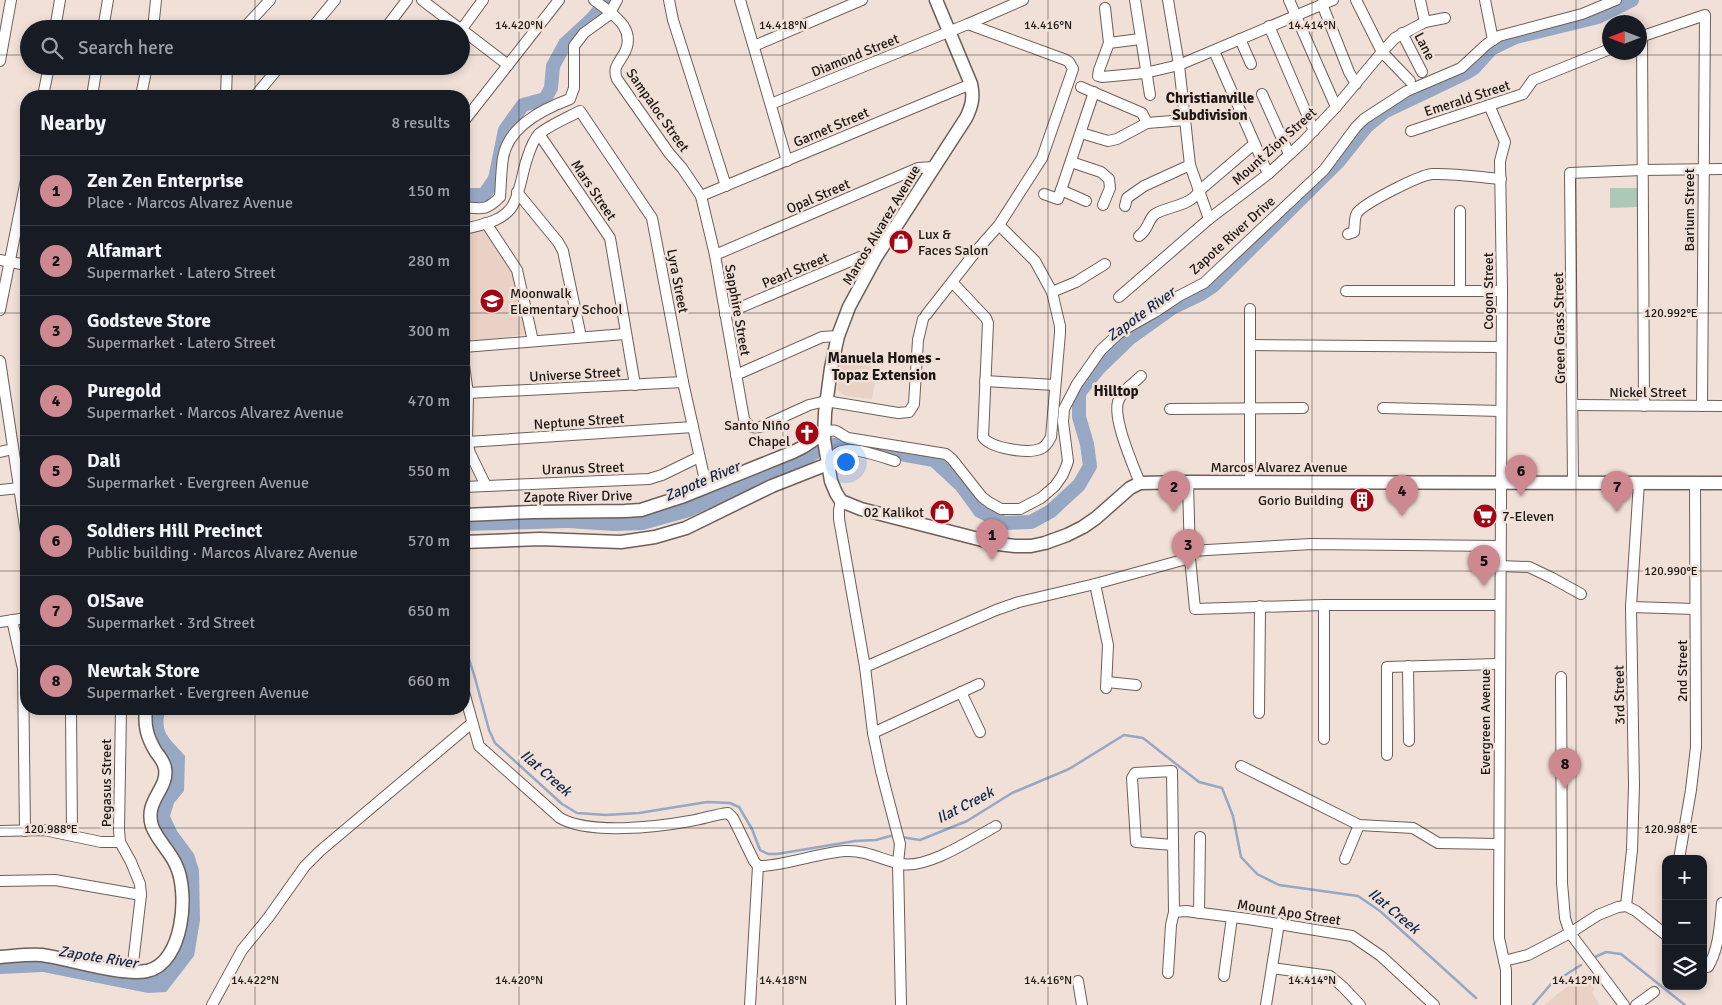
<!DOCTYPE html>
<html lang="en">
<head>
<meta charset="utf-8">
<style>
	:root { --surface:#171b24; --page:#242831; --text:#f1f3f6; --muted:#9ea1a6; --line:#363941; --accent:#cd8890 }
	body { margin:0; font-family:Signika,sans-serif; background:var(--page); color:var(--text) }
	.controls { position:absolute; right:15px; bottom:15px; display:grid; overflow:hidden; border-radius:10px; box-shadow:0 2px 8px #0003 }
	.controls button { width:45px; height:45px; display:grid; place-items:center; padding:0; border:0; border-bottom:1px solid var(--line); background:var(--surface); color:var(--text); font:25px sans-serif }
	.compass { position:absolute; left:1602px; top:15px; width:45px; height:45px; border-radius:50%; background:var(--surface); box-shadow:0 2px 8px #0003; rotate:270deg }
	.you { position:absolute; left:845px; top:461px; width:18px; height:18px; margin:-12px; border:4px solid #fff; border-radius:50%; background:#1a73e8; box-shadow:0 0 0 8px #1a73e833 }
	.badge { display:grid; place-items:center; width:32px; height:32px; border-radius:50%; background:var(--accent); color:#111; font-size:16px; font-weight:700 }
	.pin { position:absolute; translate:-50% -41px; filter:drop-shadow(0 1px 2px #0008) }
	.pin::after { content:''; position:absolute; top:26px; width:18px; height:15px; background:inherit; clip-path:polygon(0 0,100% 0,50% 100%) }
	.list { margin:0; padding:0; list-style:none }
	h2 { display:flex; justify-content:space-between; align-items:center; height:65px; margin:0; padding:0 20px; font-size:21px }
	h2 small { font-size:16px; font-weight:400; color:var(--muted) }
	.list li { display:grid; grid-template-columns:32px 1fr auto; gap:15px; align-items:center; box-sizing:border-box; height:70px; padding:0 20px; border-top:1px solid var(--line) }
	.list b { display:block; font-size:19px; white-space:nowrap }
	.list p { margin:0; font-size:16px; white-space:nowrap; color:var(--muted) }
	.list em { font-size:16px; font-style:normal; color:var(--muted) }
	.icon { flex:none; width:28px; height:28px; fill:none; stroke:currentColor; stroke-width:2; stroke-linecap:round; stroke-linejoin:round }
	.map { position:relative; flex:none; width:1722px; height:1005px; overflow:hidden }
	.search { position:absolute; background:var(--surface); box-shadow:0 2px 8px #0003; left:20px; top:20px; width:450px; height:55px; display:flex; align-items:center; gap:12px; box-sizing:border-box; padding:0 18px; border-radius:28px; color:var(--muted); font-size:19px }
	.panel { position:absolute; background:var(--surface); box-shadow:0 2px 8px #0003; left:20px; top:90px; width:450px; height:625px; border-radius:20px }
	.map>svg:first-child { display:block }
	.built { fill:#ead1c5 }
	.green { fill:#adc8b6 }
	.water { fill:#96a8c3 }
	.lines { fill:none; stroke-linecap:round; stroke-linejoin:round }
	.stream { stroke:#96a8c3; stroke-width:2.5 }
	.river { stroke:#96a8c3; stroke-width:14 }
	.minor-casing { stroke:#6e5f58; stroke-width:12 }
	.major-casing { stroke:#6e5f58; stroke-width:15 }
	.minor { stroke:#fff; stroke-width:10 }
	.major { stroke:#fff; stroke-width:12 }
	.ticks { fill:none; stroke:#1d1714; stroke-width:1; stroke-opacity:0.45 }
	.labels { text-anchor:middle; stroke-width:5; stroke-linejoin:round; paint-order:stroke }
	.street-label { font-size:14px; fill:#1d1714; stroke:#f1e0d7 }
	.poi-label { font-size:14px; fill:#1d1714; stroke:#f1e0d7; text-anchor:start }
	.neighbourhood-label { font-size:15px; font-weight:bold; fill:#1d1714; stroke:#f1e0d7 }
	.water-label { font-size:15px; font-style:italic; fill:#11294e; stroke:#f1e0d7 }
	.ticks-label { font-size:12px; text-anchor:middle; fill:#1d1714; stroke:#f1e0d7; stroke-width:5; stroke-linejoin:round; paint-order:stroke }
</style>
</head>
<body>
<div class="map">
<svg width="1722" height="1005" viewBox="0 0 1722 1005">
	<rect width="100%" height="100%" fill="#f1e0d7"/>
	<g class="built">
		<path d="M483 229 513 269 528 334 464 343V235Z"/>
		<path d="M840 360 878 367 872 399 846 396 840 392 837 389Z"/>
		<path d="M1583 974 1595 988 1592 992 1599 1005H1544Z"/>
	</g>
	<path class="green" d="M1610 188H1638V207L1610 208Z"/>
	<g class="water">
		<path d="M818 444 820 452 819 458 810 464 690 517 643 530 614 531 567 528 464 531V519L634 516Z"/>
		<path d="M148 709H166C158 733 170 738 185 756L184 791 174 803 170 816 177 831 194 854 199 870 200 920 194 956 166 992 148 993 43 972 0 974V957L42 956 134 975 160 972 175 948 184 887 158 826 153 807 165 784 149 732Z"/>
	</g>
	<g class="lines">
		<g class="stream">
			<path d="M464 643 475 678 489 730 495 743 562 804 577 813 606 815 639 813 707 802 730 803 739 807 752 829 760 850 768 854H777L855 841 876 840 890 836H896"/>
			<path d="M901 837 920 840 967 821 1012 793 1069 769 1124 735 1143 738 1199 782 1222 788 1233 816 1241 857 1257 874 1279 885 1358 896 1380 911 1476 998"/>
			<path d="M1595 957 1606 952 1621 954 1685 1005"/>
			<path d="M1533 1005 1551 984 1581 965"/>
		</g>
		<g class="river">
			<path d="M464 195H484L495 179 505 130 523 105 545 99 551 88 553 66 565 44 591 20 608 0"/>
			<path d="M815 451 830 445 844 444 934 460 961 485 980 511 1004 523 1031 522 1051 511 1079 485 1090 466 1087 444 1079 417V393L1099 368 1130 338 1172 308 1201 294 1213 286 1339 161 1367 126 1384 112 1468 72 1474 68 1491 49 1501 44 1516 37 1598 17 1632 0"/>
		</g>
		<defs>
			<g id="minor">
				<path d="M422 0 460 29"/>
				<path d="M594 0C613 14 640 30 622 57 617 65 613 69 617 79L669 153 682 168 701 196 715 255 744 419C749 428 754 429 763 426L809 405 826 401 898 413 909 412 914 404 918 340 923 319"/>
				<path d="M669 0 673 20 726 186"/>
				<path d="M740 0 787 161"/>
				<path d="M1135 0 1150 95"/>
				<path d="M1168 0 1179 65 1190 165 1209 219"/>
				<path d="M1289 0 1336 107"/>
				<path d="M1356 0 1382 52 1410 81"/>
				<path d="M1420 0 1425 22"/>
				<path d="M1485 0 1493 40"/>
				<path d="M1322 4 1349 72 1356 84"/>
				<path d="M1105 8 1109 43"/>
				<path d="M1269 26 1314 131"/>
				<path d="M55 29 60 0"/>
				<path d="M103 29 108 0"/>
				<path d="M153 29 156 0"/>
				<path d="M243 29 270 0"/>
				<path d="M311 29 335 0"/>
				<path d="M385 29 407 0"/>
				<path d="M461 29 508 65"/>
				<path d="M461 30 483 0"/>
				<path d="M1402 33 1422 72"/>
				<path d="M1642 36 1644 406"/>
				<path d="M1640 37 1705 15 1702 406"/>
				<path d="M1140 39 1109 43 1099 70 1098 76 1102 77 1145 73 1179 65 1333 0"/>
				<path d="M1240 39 1251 64"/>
				<path d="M754 46 862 0"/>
				<path d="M1214 51 1268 174"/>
				<path d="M0 61 11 0"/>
				<path d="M1081 87 1142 113 1147 123"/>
				<path d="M1262 94 1289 154"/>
				<path d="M43 96 49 66"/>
				<path d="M92 96 97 66"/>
				<path d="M141 96 147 66"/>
				<path d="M226 96 227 66"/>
				<path d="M255 96 280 66"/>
				<path d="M771 104 968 24 1023 0"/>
				<path d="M1489 105 1505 142 1500 161 1502 291 1499 918V938L1506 970V1005"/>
				<path d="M464 121 559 0"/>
				<path d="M1411 131 1523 94 1533 80 1610 49"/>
				<path d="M1081 133 1108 141 1117 139 1147 123 1185 120"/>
				<path d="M539 134 610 238 635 385"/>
				<path d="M1071 162 1101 172 1109 179 1110 188 1103 205"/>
				<path d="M1061 190 1086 201"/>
				<path d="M517 192 558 242 563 251 581 337"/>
				<path d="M1044 194 1058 199 1094 92"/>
				<path d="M701 196 971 84"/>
				<path d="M1125 206 1127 198 1144 186 1190 165"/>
				<path d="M464 207C482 209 486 211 500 197 501 184 501 171 503 158 508 126 543 109 570 99L574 88V46L584 33 609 15 617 0"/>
				<path d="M1460 211V291"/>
				<path d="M486 223 517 270 533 341"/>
				<path d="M464 229C481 225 506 221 514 203 520 191 522 175 526 162 529 153 532 141 539 134 548 126 569 117 580 111L652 218 683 382 704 476"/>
				<path d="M1348 234 1354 232C1355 225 1354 218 1357 213 1364 203 1420 175 1432 174 1454 173 1478 177 1501 179"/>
				<path d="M1139 236C1149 229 1148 219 1155 214 1168 206 1191 206 1199 191L1254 144"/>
				<path d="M715 255 918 168 934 167"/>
				<path d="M0 260 26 265"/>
				<path d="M953 283 986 318 988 323 983 437C990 448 1027 454 1040 449 1046 447 1048 442 1051 437L1060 333V326L1052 292 1035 261 999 225"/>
				<path d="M1346 291H1502"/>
				<path d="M1052 292 1076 282 1105 264"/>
				<path d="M1119 297 1209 219 1268 174 1303 142 1336 107 1382 52 1395 38 1425 22 1445 18"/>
				<path d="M1250 309V482"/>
				<path d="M0 310 26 180"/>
				<path d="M725 314 860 257H876"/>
				<path d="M926 315 977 250 999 225 1042 158 1073 69 1069 62 1066 60 968 24"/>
				<path d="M1250 345 1501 347"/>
				<path d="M464 347 625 334"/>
				<path d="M0 361 26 533"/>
				<path d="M464 366 468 393 467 442 470 453 486 486"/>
				<path d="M736 375 822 337 838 336"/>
				<path d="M985 381 1055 385"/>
				<path d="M468 393 683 382"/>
				<path d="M1573 405 1722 406"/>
				<path d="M1383 408 1501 411"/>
				<path d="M1170 409 1303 408"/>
				<path d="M824 433C837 427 837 433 848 438L946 454 952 459 982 497 990 503 1001 509H1020L1041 498 1055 486 1062 476 1066 467 1068 461 1063 422 1064 409 1077 384 1101 350 1118 334 1125 329 1155 312 1179 296 1204 283 1324 170 1356 127 1364 119 1407 91 1461 68 1487 44 1499 36 1582 14 1616 0"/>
				<path d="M467 442 693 427"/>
				<path d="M0 452 13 449"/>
				<path d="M828 464C831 460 834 455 839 452 851 445 882 457 895 461"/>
				<path d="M1188 482 1190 558 1195 609 1324 605V739"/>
				<path d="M1140 483C1133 465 1113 420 1118 402 1121 391 1133 384 1141 376"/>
				<path d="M1573 483 1570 173 1642 170 1722 169"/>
				<path d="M464 487 649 479 662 475 699 457"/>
				<path d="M0 490 19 488"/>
				<path d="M841 501 839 510V519L865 667 873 733 881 771 900 844 898 863 901 1005"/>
				<path d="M1190 551 1311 544 1499 546"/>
				<path d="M1499 566 1529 567 1552 578 1581 594"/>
				<path d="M1095 584 1108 645 1106 688"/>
				<path d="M1324 605H1499"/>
				<path d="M1631 607 1695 609"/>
				<path d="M12 620 23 669 25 831"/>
				<path d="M0 622 26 618"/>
				<path d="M1408 666 1409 741"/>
				<path d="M865 667 996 610 1019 602 1095 584 1190 558"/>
				<path d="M1561 677 1562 883 1565 918 1570 933 1624 1005"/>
				<path d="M1107 682 1136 685"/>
				<path d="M464 692 479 746 560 818C590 835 657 827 690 821 703 819 716 814 728 813L733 818 754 861 758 866H763C791 864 818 853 846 851 866 850 882 860 901 864 928 869 972 839 996 826"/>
				<path d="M961 692 980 732"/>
				<path d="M71 709 72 835"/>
				<path d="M121 709 119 830 120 842 131 862 140 884 141 895 132 972"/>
				<path d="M1259 713 1260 606"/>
				<path d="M873 733 979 684"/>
				<path d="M1387 755V667L1499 664"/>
				<path d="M1241 766 1359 825 1413 828 1438 843 1499 844"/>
				<path d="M0 831 44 830 101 842H120"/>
				<path d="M1173 845 1136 842 1132 778 1135 773 1172 771 1174 912"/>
				<path d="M1345 859 1359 825"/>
				<path d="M1679 859 1691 790 1696 747 1695 482"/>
				<path d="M0 881 55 880 141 895"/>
				<path d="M1626 906 1632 850 1634 786 1631 607 1639 482"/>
				<path d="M1199 913 1200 837"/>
				<path d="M1504 961 1528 955 1570 933 1598 915 1618 907 1626 906 1636 911 1666 935"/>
				<path d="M1703 967H1708C1719 949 1720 924 1722 903"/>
				<path d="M1272 968 1330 976 1343 987 1360 1005"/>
				<path d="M1168 973 1171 925 1174 912 1186 911 1248 919 1352 936 1381 956 1434 1005"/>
				<path d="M1224 976 1232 917"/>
				<path d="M1078 981 1082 1005"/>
				<path d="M212 1005 242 950 268 918 305 866 320 851 472 723"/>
				<path d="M750 1005 758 866"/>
				<path d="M1266 1005 1279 923"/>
				<path d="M1636 1005 1654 992"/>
			</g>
			<g id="major">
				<path d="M936 0 971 84C974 97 972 106 966 118L876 257 849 307 838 336 831 368 825 413 824 440 831 481 836 493 841 501 861 509 998 544 1015 546H1031L1045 543 1067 535 1083 527 1096 518 1130 488 1140 483 1188 482 1722 483"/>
				<path d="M464 515 532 512 625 511 641 510 684 496 793 452 803 447 824 433"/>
				<path d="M464 542 540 539 621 542 655 537 686 528 772 486 828 464"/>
				<path d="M0 957C14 956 28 954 42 955 71 959 119 976 147 971 184 963 189 892 176 865 170 851 157 840 152 826 144 800 169 789 165 768 164 762 160 757 156 752 147 737 144 726 146 709"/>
			</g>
		</defs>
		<use href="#minor" class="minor-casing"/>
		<use href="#major" class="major-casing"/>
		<use href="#minor" class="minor"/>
		<use href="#major" class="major"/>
	</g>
	<path class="ticks" d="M255 0V29M519 0V1005M783 0V1005M1048 0V1005M1312 0V1005M1576 0V1005M0 55H29M461 55H1722M255 66V96M0 313H26M464 313H1722M0 571H26M464 571H1722M255 709V1005M0 828H1722"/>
	<defs>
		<symbol id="shop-disc" viewBox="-11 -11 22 22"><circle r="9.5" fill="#a20614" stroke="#f1e0d7"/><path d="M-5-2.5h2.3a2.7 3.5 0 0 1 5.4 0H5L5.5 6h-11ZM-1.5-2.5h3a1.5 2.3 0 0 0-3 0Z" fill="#fff"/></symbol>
		<symbol id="school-disc" viewBox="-11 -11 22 22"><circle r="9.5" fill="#a20614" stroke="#f1e0d7"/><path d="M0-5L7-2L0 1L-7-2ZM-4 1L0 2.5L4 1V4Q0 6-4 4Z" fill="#fff"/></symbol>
		<symbol id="church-disc" viewBox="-11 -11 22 22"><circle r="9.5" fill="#a20614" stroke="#f1e0d7"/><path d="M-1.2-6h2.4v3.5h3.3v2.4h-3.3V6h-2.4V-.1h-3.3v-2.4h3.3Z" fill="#fff"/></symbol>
		<symbol id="building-disc" viewBox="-11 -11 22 22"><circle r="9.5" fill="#a20614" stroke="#f1e0d7"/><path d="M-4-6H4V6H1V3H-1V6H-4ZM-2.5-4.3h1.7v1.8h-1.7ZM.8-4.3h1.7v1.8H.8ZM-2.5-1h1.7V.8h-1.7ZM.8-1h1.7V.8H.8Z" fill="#fff"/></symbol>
		<symbol id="supermarket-disc" viewBox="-11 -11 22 22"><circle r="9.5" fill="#a20614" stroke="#f1e0d7"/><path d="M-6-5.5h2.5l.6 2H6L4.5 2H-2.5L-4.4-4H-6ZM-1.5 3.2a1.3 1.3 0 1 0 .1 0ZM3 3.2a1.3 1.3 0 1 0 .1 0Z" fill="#fff"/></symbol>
	</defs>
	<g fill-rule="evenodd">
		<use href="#shop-disc" x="887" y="228" width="28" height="28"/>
		<use href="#school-disc" x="478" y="287" width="28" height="28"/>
		<use href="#church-disc" x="793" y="419" width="28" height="28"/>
		<use href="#building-disc" x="1348" y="486" width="28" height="28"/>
		<use href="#shop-disc" x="928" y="498" width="28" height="28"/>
		<use href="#supermarket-disc" x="1471" y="502" width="28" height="28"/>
	</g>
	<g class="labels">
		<g class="street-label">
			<text transform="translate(1425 46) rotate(63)" y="5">Lane</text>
			<text transform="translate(855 55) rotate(-22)" y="5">Diamond Street</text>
			<text transform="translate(1467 98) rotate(-18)" y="5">Emerald Street</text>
			<text transform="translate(658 110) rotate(55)" y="5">Sampaloc Street</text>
			<text transform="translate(831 127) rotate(-23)" y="5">Garnet Street</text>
			<text transform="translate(1274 146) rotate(-42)" y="5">Mount Zion Street</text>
			<text transform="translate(594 190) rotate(56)" y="5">Mars Street</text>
			<text transform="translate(818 196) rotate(-23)" y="5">Opal Street</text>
			<text transform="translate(1689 210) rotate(-90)" y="5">Barium Street</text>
			<text transform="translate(881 225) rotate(-59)" y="5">Marcos Alvarez Avenue</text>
			<text transform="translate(1232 235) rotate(-42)" y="5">Zapote River Drive</text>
			<text transform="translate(795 270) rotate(-23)" y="5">Pearl Street</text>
			<text transform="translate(678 281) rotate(79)" y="5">Lyra Street</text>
			<text transform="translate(1488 291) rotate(-90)" y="5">Cogon Street</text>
			<text transform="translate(738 310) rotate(80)" y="5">Sapphire Street</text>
			<text transform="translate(1559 328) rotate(-91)" y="5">Green Grass Street</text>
			<text transform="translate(575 374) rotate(-3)" y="5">Universe Street</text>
			<text x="1648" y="397">Nickel Street</text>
			<text transform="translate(579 421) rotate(-4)" y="5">Neptune Street</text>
			<text x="1279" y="472">Marcos Alvarez Avenue</text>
			<text transform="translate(583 468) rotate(-2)" y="5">Uranus Street</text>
			<text transform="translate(578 496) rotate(-1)" y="5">Zapote River Drive</text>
			<text transform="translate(1682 671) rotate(-90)" y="5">2nd Street</text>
			<text transform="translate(1619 695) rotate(-91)" y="5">3rd Street</text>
			<text transform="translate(1485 722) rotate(-90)" y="5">Evergreen Avenue</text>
			<text transform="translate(106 783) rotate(-90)" y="5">Pegasus Street</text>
			<text transform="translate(1289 912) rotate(9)" y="5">Mount Apo Street</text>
		</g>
		<g class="poi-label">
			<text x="918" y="239">Lux &amp;<tspan x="918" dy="16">Faces Salon</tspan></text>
			<text x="510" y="298">Moonwalk<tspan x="510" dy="16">Elementary School</tspan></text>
			<text x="790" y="430" text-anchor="end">Santo Niño<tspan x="790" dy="16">Chapel</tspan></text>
			<text x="1344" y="505" text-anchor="end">Gorio Building</text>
			<text x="924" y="517" text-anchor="end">02 Kalikot</text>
			<text x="1502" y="521">7-Eleven</text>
		</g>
		<g class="neighbourhood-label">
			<text x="1210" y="103">Christianville<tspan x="1210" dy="17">Subdivision</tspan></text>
			<text x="884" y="363">Manuela Homes -<tspan x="884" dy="17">Topaz Extension</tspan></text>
			<text x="1116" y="396">Hilltop</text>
		</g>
		<g class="water-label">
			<text transform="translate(1141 314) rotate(-36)" y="5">Zapote River</text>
			<text transform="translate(702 481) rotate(-23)" y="5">Zapote River</text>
			<text transform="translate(546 773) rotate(41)" y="5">Ilat Creek</text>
			<text transform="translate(965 805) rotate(-27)" y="5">Ilat Creek</text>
			<text transform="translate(1394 911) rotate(40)" y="5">Ilat Creek</text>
			<text transform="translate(98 957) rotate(9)" y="5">Zapote River</text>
		</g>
	</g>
	<g class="ticks-label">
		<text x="519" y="29">14.420°N</text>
		<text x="783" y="29">14.418°N</text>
		<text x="1048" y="29">14.416°N</text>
		<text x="1312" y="29">14.414°N</text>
		<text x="1671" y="317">120.992°E</text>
		<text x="1671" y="575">120.990°E</text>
		<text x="1671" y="833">120.988°E</text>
		<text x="51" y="833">120.988°E</text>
		<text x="255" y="984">14.422°N</text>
		<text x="519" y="984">14.420°N</text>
		<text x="783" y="984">14.418°N</text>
		<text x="1048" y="984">14.416°N</text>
		<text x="1312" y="984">14.414°N</text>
		<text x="1576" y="984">14.412°N</text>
	</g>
</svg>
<div class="controls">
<button>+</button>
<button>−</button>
<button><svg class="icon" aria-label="layers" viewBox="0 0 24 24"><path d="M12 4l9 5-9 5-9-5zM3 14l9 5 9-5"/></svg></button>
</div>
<svg class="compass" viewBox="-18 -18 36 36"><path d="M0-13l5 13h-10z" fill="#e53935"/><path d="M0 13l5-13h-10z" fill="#9ea1a6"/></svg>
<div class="you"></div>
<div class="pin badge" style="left:992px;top:560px">1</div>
<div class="pin badge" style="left:1174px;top:512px">2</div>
<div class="pin badge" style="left:1188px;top:570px">3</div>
<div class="pin badge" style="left:1402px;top:516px">4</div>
<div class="pin badge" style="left:1484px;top:586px">5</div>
<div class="pin badge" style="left:1521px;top:496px">6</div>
<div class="pin badge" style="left:1617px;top:512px">7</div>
<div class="pin badge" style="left:1565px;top:789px">8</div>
<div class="search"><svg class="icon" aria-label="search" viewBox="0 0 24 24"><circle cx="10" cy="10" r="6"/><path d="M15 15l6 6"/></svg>Search here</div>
<section class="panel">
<h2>Nearby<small>8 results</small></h2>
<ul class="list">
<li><span class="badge">1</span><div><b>Zen Zen Enterprise</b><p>Place · Marcos Alvarez Avenue</p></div><em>150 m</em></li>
<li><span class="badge">2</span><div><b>Alfamart</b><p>Supermarket · Latero Street</p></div><em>280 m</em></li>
<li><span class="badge">3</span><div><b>Godsteve Store</b><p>Supermarket · Latero Street</p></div><em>300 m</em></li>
<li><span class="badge">4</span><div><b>Puregold</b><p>Supermarket · Marcos Alvarez Avenue</p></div><em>470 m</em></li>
<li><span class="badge">5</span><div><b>Dali</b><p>Supermarket · Evergreen Avenue</p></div><em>550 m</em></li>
<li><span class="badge">6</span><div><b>Soldiers Hill Precinct</b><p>Public building · Marcos Alvarez Avenue</p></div><em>570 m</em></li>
<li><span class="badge">7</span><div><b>O!Save</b><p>Supermarket · 3rd Street</p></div><em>650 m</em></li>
<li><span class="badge">8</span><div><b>Newtak Store</b><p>Supermarket · Evergreen Avenue</p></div><em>660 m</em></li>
</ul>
</section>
</div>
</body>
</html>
